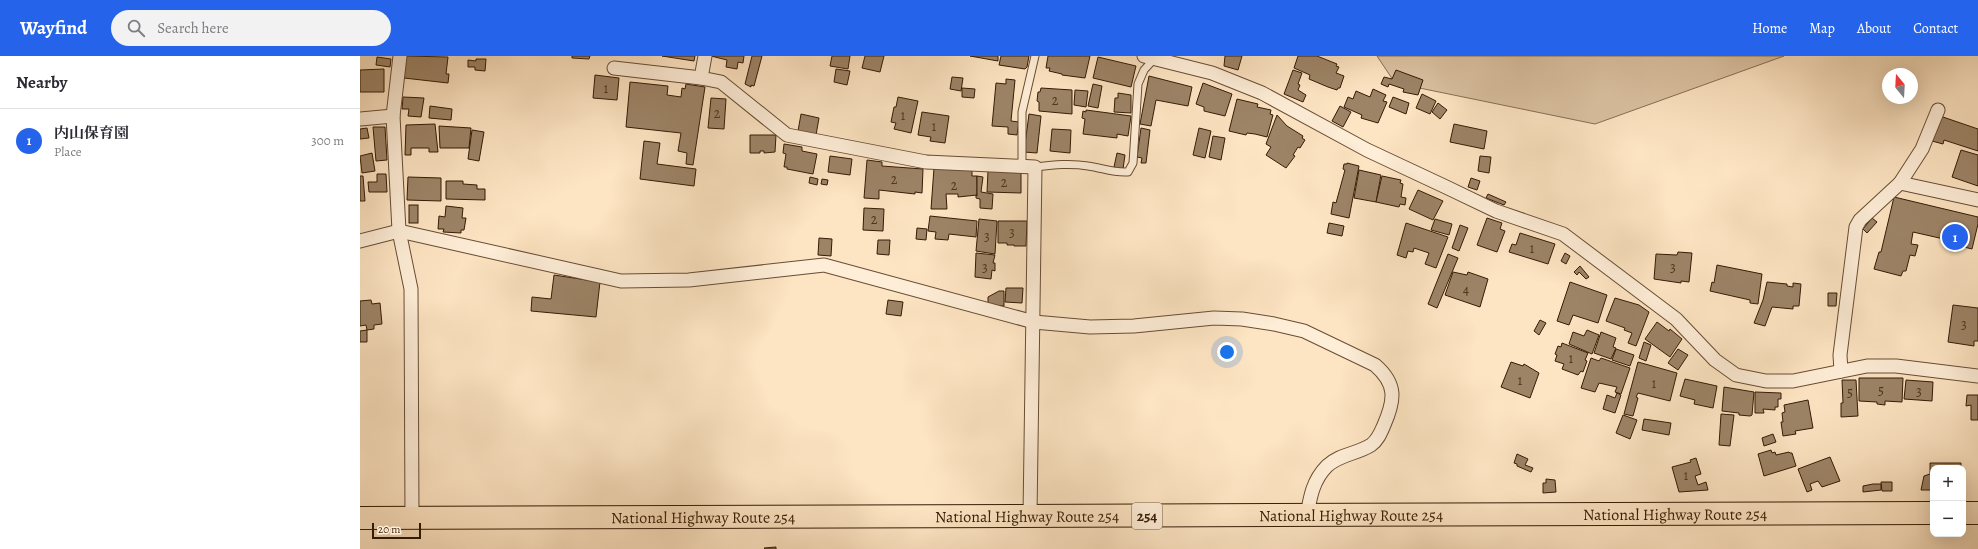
<!DOCTYPE html>
<html lang="en">
<head>
<meta charset="utf-8">
<style>
	:root { --surface:#fff; --page:#f2f2f3; --text:#2b2b33; --muted:#7c7c81; --line:#e1e1e2; --accent:#2563eb }
	body { margin:0; font-family:Alegreya,"Noto Serif JP",serif; background:var(--page); color:var(--text) }
	.controls { position:absolute; right:12px; bottom:12px; display:grid; overflow:hidden; border-radius:8px; box-shadow:0 4px 16px #0002 }
	.controls button { width:36px; height:36px; display:grid; place-items:center; padding:0; border:0; border-bottom:1px solid var(--line); background:var(--surface); color:var(--text); font:20px sans-serif }
	.compass { position:absolute; left:1522px; top:12px; width:36px; height:36px; border-radius:50%; background:var(--surface); box-shadow:0 4px 16px #0002; rotate:342deg }
	.scale { position:absolute; left:12px; bottom:10px; width:49px; box-sizing:border-box; padding-left:4px; border:2px solid #361b05; border-top:0; font-size:11px; line-height:14px; white-space:nowrap; color:#361b05; -webkit-text-stroke:3px #feedd7; paint-order:stroke }
	.you { position:absolute; left:867px; top:296px; width:14px; height:14px; margin:-10px; border:3px solid #fff; border-radius:50%; background:#1a73e8; box-shadow:0 0 0 6px #1a73e833 }
	.badge { display:grid; place-items:center; width:26px; height:26px; border-radius:50%; background:var(--accent); color:#fff; font-size:13px; font-weight:700 }
	.pin { position:absolute; translate:-50% -50%; border:2px solid #fff; box-shadow:0 1px 4px #0006 }
	.list { margin:0; padding:0; list-style:none }
	h2 { display:flex; justify-content:space-between; align-items:center; height:52px; margin:0; padding:0 16px; font-size:17px }
	h2 small { font-size:13px; font-weight:400; color:var(--muted) }
	.list li { display:grid; grid-template-columns:26px 1fr auto; gap:12px; align-items:center; box-sizing:border-box; height:64px; padding:0 16px; border-top:1px solid var(--line) }
	.list b { display:block; font-size:15px; white-space:nowrap }
	.list p { margin:0; font-size:13px; white-space:nowrap; color:var(--muted) }
	.list em { font-size:13px; font-style:normal; color:var(--muted) }
	.icon { flex:none; width:22px; height:22px; fill:none; stroke:currentColor; stroke-width:2; stroke-linecap:round; stroke-linejoin:round }
	.map { position:relative; flex:none; width:1618px; height:493px; overflow:hidden }
	header { display:flex; align-items:center; gap:24px; box-sizing:border-box; height:56px; padding:0 20px; background:var(--accent); color:#fff }
	header strong { font-size:19px }
	nav { display:flex; gap:22px; margin-inline-start:auto; font-size:14px }
	.search { width:280px; height:36px; background:var(--page); display:flex; align-items:center; gap:10px; box-sizing:border-box; padding:0 14px; border-radius:22px; color:var(--muted); font-size:15px }
	main { display:flex }
	aside { flex:1; background:var(--surface) }
	.map>svg:first-child { display:block }
	.green { fill:#dbc2a2; stroke:#886e54 }
	.building { fill:#9d8467; stroke:#361b05 }
	.lines { fill:none; stroke-linecap:round; stroke-linejoin:round }
	.service-casing { stroke:#684d34; stroke-width:9 }
	.minor-casing { stroke:#684d34; stroke-width:15 }
	.trunk-casing { stroke:#361b05; stroke-width:24 }
	.service { stroke:#feedd7; stroke-width:7 }
	.minor { stroke:#feedd7; stroke-width:13 }
	.trunk { stroke:#fde4c2; stroke-width:22 }
	.labels { text-anchor:middle; stroke-width:3; stroke-linejoin:round; paint-order:stroke }
	.number-label { font-size:14px; fill:#50351e }
	.shield { fill:#feedd7; stroke:#725a44; stroke-width:1 }
	.shield-label { font-size:15px; font-weight:bold; fill:#361b05 }
	.street-label { font-size:16px; fill:#361b05; stroke:#feedd7 }
</style>
</head>
<body>
<header>
<strong>Wayfind</strong>
<div class="search"><svg class="icon" aria-label="search" viewBox="0 0 24 24"><circle cx="10" cy="10" r="6"/><path d="M15 15l6 6"/></svg>Search here</div>
<nav><a>Home</a><a>Map</a><a>About</a><a>Contact</a></nav>
</header>
<main>
<aside>
<h2>Nearby<small></small></h2>
<ul class="list">
<li><span class="badge">1</span><div><b>内山保育園</b><p>Place</p></div><em>300 m</em></li>
</ul>
</aside>
<div class="map">
<svg width="1618" height="493" viewBox="0 0 1618 493">
	<rect width="100%" height="100%" fill="#fde4c2"/>
	<filter id="stains"><feTurbulence type="fractalNoise" baseFrequency=".005" numOctaves="4"/><feColorMatrix values="0 0 0 0 .2 0 0 0 0 .09 0 0 0 0 .02 0 0 0 .5 -.17"/></filter>
	<radialGradient id="worn" r=".72"><stop offset=".6" stop-color="#630" stop-opacity="0"/><stop offset="1" stop-color="#630" stop-opacity=".3"/></radialGradient>
	<path class="green" d="M1017 0H1424L1235 68 1035 27Z"/>
	<g class="building">
		<path d="M46 0 88 1 86 18H89L88 27 44 22Z"/>
		<path d="M212 0H230L229 3 212 2Z"/>
		<path d="M302 0H335L334 5Z"/>
		<path d="M351 0H384L383 7 378 6 377 13 366 11 367 4Z"/>
		<path d="M392 0H402L394 30 391 29V31L385 28Z"/>
		<path d="M472 0H490L488 13 470 10Z"/>
		<path d="M505 0H524L520 16 502 12Z"/>
		<path d="M610 0H638V5Z"/>
		<path d="M641 0H669L667 11 665 13 639 9Z"/>
		<path d="M688 0H730L725 22 702 19V18L689 15 690 12H686Z"/>
		<path d="M865 0H882L878 14 864 10Z"/>
		<path d="M938 0H957L977 8 976 10 979 11 976 17 984 20 980 32H978L977 34 968 31 949 23 950 19 934 12Z"/>
		<path d="M17 1 31 3 30 11 16 9Z"/>
		<path d="M738 1 776 10 771 31 733 22Z"/>
		<path d="M116 3H126L125 15 115 14V11H108V4L116 5Z"/>
		<path d="M24 13V36H0V14Z"/>
		<path d="M476 13 490 15 487 29 474 26Z"/>
		<path d="M933 14 942 17 938 28 940 29 938 34 946 39 943 46 924 38Z"/>
		<path d="M1036 14 1063 24 1058 39 1043 36 1044 33 1029 28 1028 31 1021 28 1024 21 1032 23Z"/>
		<path d="M235 19 259 22 257 44 233 42Z"/>
		<path d="M789 20 832 31 828 50 796 44 791 70 780 68Z"/>
		<path d="M592 21 603 22 601 35 590 33Z"/>
		<path d="M646 23 655 24 651 65 659 66 657 79 648 78V71L632 70 636 27 646 28Z"/>
		<path d="M270 26 308 30 307 39 321 41 322 32 325 33 326 28 345 31 333 109 326 108 327 97 318 95 321 77 266 71Z"/>
		<path d="M843 27 872 38 865 60 844 55V51L836 48Z"/>
		<path d="M733 28 742 30 738 52 728 50Z"/>
		<path d="M602 32 615 33 614 42 602 41Z"/>
		<path d="M681 32 712 34V58L679 55V46L677 45 678 36H680Z"/>
		<path d="M1013 33 1026 39 1023 45 1027 46 1018 67 1001 62 1002 59 984 51 988 41 993 43 996 35 1010 41Z"/>
		<path d="M715 34 728 35 726 51 714 49Z"/>
		<path d="M758 37 771 39V57L754 56 755 42H758Z"/>
		<path d="M1062 38 1076 45 1070 58 1056 52Z"/>
		<path d="M43 41 64 42 61 61 48 60 49 53H42Z"/>
		<path d="M538 41 558 45 551 77 534 73 536 67 531 66 534 51H536Z"/>
		<path d="M1033 41 1049 47 1046 58 1029 51Z"/>
		<path d="M351 42 366 43 364 73 348 72Z"/>
		<path d="M877 43 898 48 897 51 911 54 910 58 913 59 907 81 895 78 887 77 886 79 869 75Z"/>
		<path d="M1078 47 1087 54 1080 63 1072 56Z"/>
		<path d="M70 50 92 53 91 64 69 62Z"/>
		<path d="M980 50 991 56 983 71 972 65Z"/>
		<path d="M726 54 771 60 768 80 757 78V82L723 78 725 63 722 62 723 55 726 56Z"/>
		<path d="M562 56 589 60 585 87 570 85 571 81 558 79Z"/>
		<path d="M441 58 459 62 456 79 438 75Z"/>
		<path d="M669 58 681 60 677 97 664 96Z"/>
		<path d="M917 59 927 70 943 80 942 82 945 84 940 92 938 91 933 99 935 100 926 112 906 99 911 91 906 88Z"/>
		<path d="M1580 60 1618 73V95L1584 84 1583 88 1572 85Z"/>
		<path d="M75 68 78 96H69V92H51V99H45L46 69Z"/>
		<path d="M1094 68 1127 75 1124 93 1090 86Z"/>
		<path d="M79 70 111 72 109 92H80Z"/>
		<path d="M13 71H25L27 104 16 105Z"/>
		<path d="M7 72 9 82 0 83V73Z"/>
		<path d="M781 72 790 74 786 107H781L782 102 777 101Z"/>
		<path d="M839 72 851 75 845 102 833 99Z"/>
		<path d="M692 73 711 74 710 97 690 95Z"/>
		<path d="M112 74 124 76 119 105 108 103Z"/>
		<path d="M390 79H416L415 96 404 97V95H400V97H390Z"/>
		<path d="M853 80 865 82 861 104 849 101Z"/>
		<path d="M284 85 300 87 297 108 336 113 334 130 280 123Z"/>
		<path d="M424 88 442 91V95L457 98 453 118 427 113V111H424L426 98 423 97Z"/>
		<path d="M1601 94 1618 99V130L1592 121Z"/>
		<path d="M12 97 15 115 2 117 0 100Z"/>
		<path d="M757 97 765 99 763 113 754 111Z"/>
		<path d="M470 100 492 103 490 119 468 116Z"/>
		<path d="M1120 100 1131 101 1129 117 1118 115Z"/>
		<path d="M507 104 522 106V110L563 113 562 137 555 136V138L519 134V143L504 142Z"/>
		<path d="M987 107 999 110 989 162 971 158 973 146 976 147 985 114 983 113 984 108H987Z"/>
		<path d="M574 112 612 114V120H617V139L598 141V138H586L587 153H571Z"/>
		<path d="M999 114 1021 119 1016 146 994 142Z"/>
		<path d="M628 115 661 116V137L627 136Z"/>
		<path d="M17 118H26L27 136H9L8 126H17Z"/>
		<path d="M0 120H3L5 145H0Z"/>
		<path d="M617 120 623 121 621 136 633 138 632 153 620 152V143L616 142V139L617 140Z"/>
		<path d="M1022 120 1041 124 1040 127 1043 128 1041 141 1046 142 1045 149 1040 148 1039 151 1016 146Z"/>
		<path d="M48 121 81 122V145L47 144Z"/>
		<path d="M450 121 458 123 457 129 449 127Z"/>
		<path d="M1111 122 1120 125 1117 134 1108 131Z"/>
		<path d="M462 123 468 124 467 129 461 128Z"/>
		<path d="M86 125H103V128L117 129V133H125V144L86 143Z"/>
		<path d="M1058 134 1083 145 1073 164 1049 153Z"/>
		<path d="M1128 138 1146 146 1144 149 1126 142Z"/>
		<path d="M1534 141 1618 161V168L1612 193 1596 189 1597 186 1553 176 1551 188 1558 189 1555 200 1550 199 1546 215H1543L1541 220 1514 213 1519 196H1521Z"/>
		<rect x="49" y="149" width="9" height="18"/>
		<path d="M86 150 103 152 102 162H106L104 174H101V177L83 176 84 173H78L79 160 85 161Z"/>
		<path d="M504 152 524 153 523 175 503 174Z"/>
		<path d="M570 160 617 165 616 181 589 178 588 184 575 183 576 176 568 175Z"/>
		<path d="M1127 162 1142 167 1140 173 1145 175 1137 196 1117 189Z"/>
		<path d="M1512 162 1517 166 1507 177 1503 173Z"/>
		<path d="M619 163 637 165 635 198 616 195Z"/>
		<path d="M1075 163 1092 168 1089 179 1071 174Z"/>
		<path d="M638 165H667L666 190H654V189H647V187H638Z"/>
		<path d="M969 167 984 170 982 180 967 177Z"/>
		<path d="M1046 167 1088 181 1076 212 1065 208 1069 197 1054 192 1053 196 1048 195 1046 202 1037 199Z"/>
		<path d="M1100 169 1108 172 1099 195 1092 192Z"/>
		<path d="M557 172 567 173 566 184 556 183Z"/>
		<path d="M1160 177 1195 188 1188 208 1149 196 1152 188 1156 189Z"/>
		<path d="M459 182 472 183 471 200 458 199Z"/>
		<path d="M518 184H530L529 199 517 198Z"/>
		<path d="M1318 196 1332 197 1329 226 1321 225V227L1294 223 1296 198 1317 199Z"/>
		<path d="M616 197 635 199 633 207H635V215L632 214 631 223 615 221Z"/>
		<path d="M1205 197 1210 200 1206 208 1201 205Z"/>
		<path d="M1088 198 1098 202 1077 252 1068 248Z"/>
		<path d="M1357 209 1402 218 1398 248 1390 247V244L1350 235 1352 226 1354 227Z"/>
		<path d="M1220 210 1229 221 1226 223 1219 216 1217 219 1214 216Z"/>
		<path d="M1093 216 1107 219 1108 216 1128 223 1120 251 1085 239Z"/>
		<path d="M194 219 240 226 236 261 171 255 172 241 191 243Z"/>
		<path d="M1210 226 1247 239 1238 267 1213 259 1209 269 1197 265Z"/>
		<path d="M1407 226 1427 228V230L1433 231V227L1441 228 1439 250H1433V253L1412 251 1405 270 1394 267 1403 244Z"/>
		<path d="M646 232H663L662 247 645 246Z"/>
		<path d="M639 235H644V250L628 249V241Z"/>
		<path d="M1468 237H1477L1476 250H1468Z"/>
		<path d="M1255 242 1279 249 1289 256 1276 290 1268 287 1272 277 1264 274 1265 272 1246 265Z"/>
		<path d="M11 244 12 248 20 247 22 268 14 269V273L7 274 6 269 0 270V245Z"/>
		<path d="M528 244 543 246 541 260 526 258Z"/>
		<path d="M1593 249 1618 252V285H1614V290L1588 286Z"/>
		<path d="M1180 264 1186 267 1179 279 1174 275Z"/>
		<path d="M1297 266 1309 275 1310 273 1322 283 1310 301 1285 283Z"/>
		<path d="M7 274V286H0V275Z"/>
		<path d="M1227 274 1239 279 1232 298 1209 288 1213 276 1224 280Z"/>
		<path d="M1241 276 1256 282 1253 291 1256 292 1251 303 1234 297Z"/>
		<path d="M1284 286 1291 289 1286 305 1279 302Z"/>
		<path d="M1202 287 1228 297 1225 304 1227 305 1223 316 1221 315 1218 319 1202 313 1204 308 1195 305 1197 299 1195 298 1198 290 1201 291Z"/>
		<path d="M1256 293 1274 299 1270 310 1252 304Z"/>
		<path d="M1318 293 1328 299 1318 314 1308 307Z"/>
		<path d="M1231 302 1239 305 1241 302 1270 312 1261 338 1255 336 1257 331 1239 327 1235 336 1221 332Z"/>
		<path d="M1151 306 1163 310 1164 308 1179 317 1170 342 1141 331Z"/>
		<path d="M1278 306 1317 317 1310 345 1278 337 1276 341 1278 342 1273 360 1264 358Z"/>
		<path d="M1499 322H1543L1542 346 1525 345V349L1517 348V346L1499 345Z"/>
		<path d="M1325 323 1357 330 1353 352 1334 348 1335 344 1320 340Z"/>
		<path d="M1482 324H1496L1498 360 1481 361V347H1483Z"/>
		<path d="M1546 324 1573 326 1572 345 1544 343Z"/>
		<path d="M1364 331 1394 336 1392 359 1390 360 1379 359V357L1362 355Z"/>
		<path d="M1395 336 1421 337V343H1418V351H1415V354L1403 353 1404 357H1395Z"/>
		<path d="M1257 337 1261 339 1255 357 1243 353 1247 339 1255 342Z"/>
		<path d="M1607 339H1618V364H1611V349L1606 350Z"/>
		<path d="M1448 344 1453 372 1435 375 1436 378 1423 380 1421 366H1423L1422 357 1425 356 1424 349Z"/>
		<path d="M1361 358 1374 359 1370 390 1359 389Z"/>
		<path d="M1263 359 1277 364 1270 383 1256 377Z"/>
		<path d="M1284 363 1311 367 1309 379 1282 374Z"/>
		<path d="M1413 378 1416 386 1404 390 1402 382Z"/>
		<path d="M1411 394 1412 397 1415 396 1416 399 1429 396 1430 397H1432L1436 410 1404 420 1398 398Z"/>
		<path d="M1157 398 1168 403 1165 409 1173 412 1171 416 1157 410V408L1154 407Z"/>
		<path d="M1470 401 1480 425 1462 431 1458 425 1450 428 1452 434 1447 436 1438 413Z"/>
		<path d="M1336 402 1341 418 1335 420 1338 429 1346 426 1348 434 1319 436 1312 411 1331 406 1330 404Z"/>
		<path d="M1570 407H1601V412H1573V434H1561L1564 420 1570 418Z"/>
		<path d="M1186 423 1195 424 1196 436 1183 437V427H1186Z"/>
		<path d="M1521 426H1532V435H1522Z"/>
		<path d="M1513 428H1521V434L1503 436V430Z"/>
		<path d="M416 491V493H405L404 492Z"/>
	</g>
	<g class="lines">
		<defs>
			<g id="service">
				<path d="M662 110V56L675 0"/>
				<path d="M675 111C693 109 710 107 728 110 743 112 752 117 768 116L773 107 778 28 784 14 795 2"/>
			</g>
			<g id="minor">
				<path d="M40 0 33 60 39 175 51 233 52 462"/>
				<path d="M345 0 341 22 361 26 427 79 566 106 675 111 670 460"/>
				<path d="M784 0 852 17 902 37 1007 94 1086 131 1136 155 1203 178 1316 263 1355 304 1376 319 1406 325H1433L1507 310H1536L1618 320"/>
				<path d="M254 12 341 22"/>
				<path d="M0 63 33 60"/>
				<path d="M1540 127 1618 144"/>
				<path d="M0 185 39 175 261 225 329 224 464 209 674 266 730 271 774 270 854 262 882 263 914 268 944 275 1015 309C1037 328 1035 344 1024 369 1021 376 1018 384 1011 389 997 398 980 398 967 410 953 424 950 441 947 460"/>
				<path d="M1481 315 1480 299 1496 171 1500 164 1540 127 1562 93 1578 54"/>
			</g>
			<g id="trunk">
				<path d="M1603 457H1618"/>
				<path id="s1" d="M0 462 1573 457"/>
			</g>
		</defs>
		<use href="#service" class="service-casing"/>
		<use href="#minor" class="minor-casing"/>
		<use href="#trunk" class="trunk-casing"/>
		<use href="#service" class="service"/>
		<use href="#minor" class="minor"/>
		<use href="#trunk" class="trunk"/>
	</g>
	<g class="labels">
		<g class="number-label">
			<text x="246" y="37">1</text>
			<text x="695" y="49">2</text>
			<text x="357" y="62">2</text>
			<text x="543" y="64">1</text>
			<text x="574" y="75">1</text>
			<text x="534" y="128">2</text>
			<text x="644" y="131">2</text>
			<text x="594" y="134">2</text>
			<text x="514" y="168">2</text>
			<text x="652" y="181">3</text>
			<text x="627" y="185">3</text>
			<text x="1172" y="197">1</text>
			<text x="625" y="216">3</text>
			<text x="1313" y="216">3</text>
			<text x="1106" y="238">4</text>
			<text x="1604" y="273">3</text>
			<text x="1211" y="307">1</text>
			<text x="1160" y="329">1</text>
			<text x="1294" y="332">1</text>
			<text x="1521" y="339">5</text>
			<text x="1559" y="340">3</text>
			<text x="1490" y="341">5</text>
			<text x="1326" y="424">1</text>
		</g>
		<rect class="shield" x="772" y="447" width="30" height="26" rx="3"/>
		<g class="shield-label">
			<text x="787" y="465">254</text>
		</g>
		<g class="street-label">
			<text dy="6" stroke="none"><textPath href="#s1" startOffset="1315">National Highway Route 254</textPath></text>
			<text dy="6" stroke="none"><textPath href="#s1" startOffset="667">National Highway Route 254</textPath></text>
			<text dy="6" stroke="none"><textPath href="#s1" startOffset="991">National Highway Route 254</textPath></text>
			<text dy="6" stroke="none"><textPath href="#s1" startOffset="343">National Highway Route 254</textPath></text>
		</g>
	</g>
	<rect width="100%" height="100%" filter="url(#stains)"/>
	<rect width="100%" height="100%" fill="url(#worn)"/>
</svg>
<div class="controls">
<button>+</button>
<button>−</button>
</div>
<svg class="compass" viewBox="-18 -18 36 36"><path d="M0-13l5 13h-10z" fill="#e53935"/><path d="M0 13l5-13h-10z" fill="#7c7c81"/></svg>
<div class="scale">20 m</div>
<div class="you"></div>
<div class="pin badge" style="left:1595px;top:181px">1</div>
</div>
</main>
</body>
</html>
